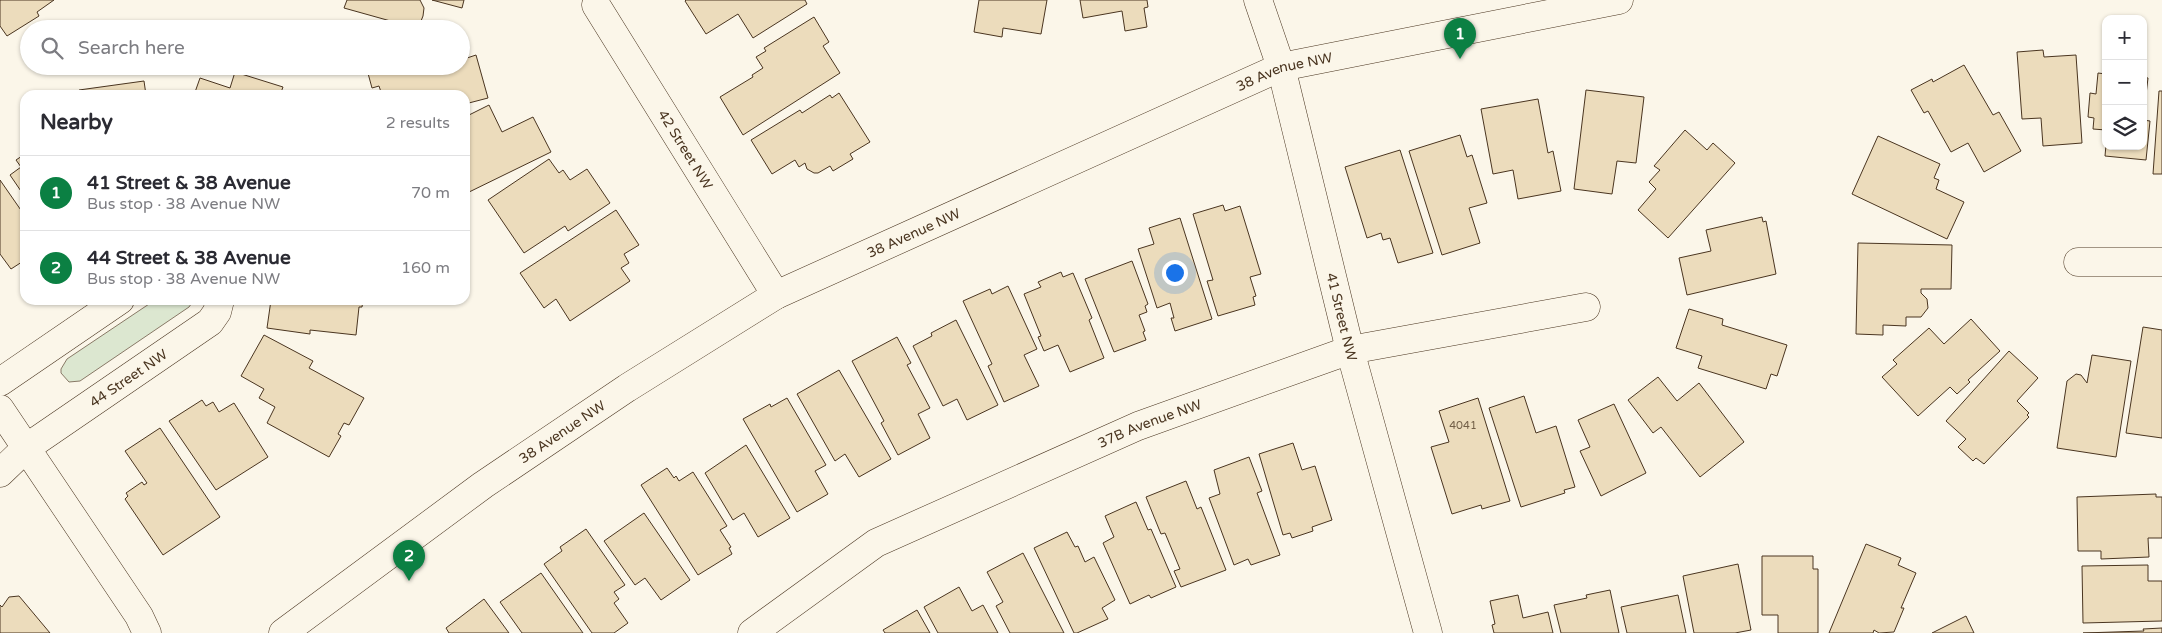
<!DOCTYPE html>
<html lang="en">
<head>
<meta charset="utf-8">
<style>
	:root { --surface:#fff; --page:#f2f2f3; --text:#2b2b33; --muted:#7c7c81; --line:#e1e1e2; --accent:#0b8043 }
	body { margin:0; font-family:"Varela Round",sans-serif; background:var(--page); color:var(--text) }
	.controls { position:absolute; right:15px; top:15px; display:grid; overflow:hidden; border-radius:10px; box-shadow:0 1px 4px #0004 }
	.controls button { width:45px; height:45px; display:grid; place-items:center; padding:0; border:0; border-bottom:1px solid var(--line); background:var(--surface); color:var(--text); font:25px sans-serif }
	.you { position:absolute; left:1174px; top:272px; width:18px; height:18px; margin:-12px; border:4px solid #fff; border-radius:50%; background:#1a73e8; box-shadow:0 0 0 8px #1a73e833 }
	.badge { display:grid; place-items:center; width:32px; height:32px; border-radius:50%; background:var(--accent); color:#fff; font-size:16px; font-weight:700 }
	.pin { position:absolute; translate:-50% -41px; filter:drop-shadow(0 1px 2px #0008) }
	.pin::after { content:''; position:absolute; top:26px; width:18px; height:15px; background:inherit; clip-path:polygon(0 0,100% 0,50% 100%) }
	.list { margin:0; padding:0; list-style:none }
	h2 { display:flex; justify-content:space-between; align-items:center; height:65px; margin:0; padding:0 20px; font-size:21px }
	h2 small { font-size:16px; font-weight:400; color:var(--muted) }
	.list li { display:grid; grid-template-columns:32px 1fr auto; gap:15px; align-items:center; box-sizing:border-box; height:75px; padding:0 20px; border-top:1px solid var(--line) }
	.list b { display:block; font-size:19px; white-space:nowrap }
	.list p { margin:0; font-size:16px; white-space:nowrap; color:var(--muted) }
	.list em { font-size:16px; font-style:normal; color:var(--muted) }
	.icon { flex:none; width:28px; height:28px; fill:none; stroke:currentColor; stroke-width:2; stroke-linecap:round; stroke-linejoin:round }
	.map { position:relative; flex:none; width:2162px; height:633px; overflow:hidden }
	.search { position:absolute; background:var(--surface); box-shadow:0 1px 4px #0004; left:20px; top:20px; width:450px; height:55px; display:flex; align-items:center; gap:12px; box-sizing:border-box; padding:0 18px; border-radius:28px; color:var(--muted); font-size:19px }
	.panel { position:absolute; background:var(--surface); box-shadow:0 1px 4px #0004; left:20px; top:90px; width:450px; height:215px; border-radius:15px }
	.map>svg:first-child { display:block }
	.green { fill:#dce7d0; stroke:#887966 }
	.building { fill:#ecdcbc; stroke:#4a3520 }
	.lines { fill:none; stroke-linecap:round; stroke-linejoin:round }
	.street-casing { stroke:#4a3520; stroke-width:29 }
	.secondary-casing { stroke:#4a3520; stroke-width:29 }
	.street { stroke:#fbf6e9; stroke-width:28 }
	.secondary { stroke:#fbf6e9; stroke-width:28 }
	.labels { text-anchor:middle; stroke-width:4; stroke-linejoin:round; paint-order:stroke }
	.number-label { font-size:11px; fill:#725f47 }
	.street-label { font-size:14px; fill:#4a3520; stroke:#fbf6e9 }
</style>
</head>
<body>
<div class="map">
<svg width="2162" height="633" viewBox="0 0 2162 633">
	<rect width="100%" height="100%" fill="#fbf6e9"/>
	<path class="green" d="M155 300H194L189 307 80 381 69 382 61 373V369L67 359Z"/>
	<g class="building">
		<path d="M0 0H54L37 12 39 16 7 36 0 26Z"/>
		<path d="M347 0H420L424 8 423 16 421 21 412 27 344 8Z"/>
		<path d="M432 0H464L462 8Z"/>
		<path d="M686 0H805L807 4 753 38 738 14 706 34 685 1Z"/>
		<path d="M979 0H1047L1041 34 1003 28 1002 37 974 32Z"/>
		<path d="M1080 0H1147L1148 7 1144 8 1147 27 1125 31 1122 11 1083 18Z"/>
		<path d="M814 17 829 42 823 46 840 73 743 135 720 97 753 77 752 75 763 68 756 57 766 51 764 48Z"/>
		<path d="M2043 50 2044 57 2076 55 2082 143 2043 146 2041 118 2022 119 2017 52Z"/>
		<path d="M476 55 488 98 465 104V95H382L379 86 372 88 366 66H461V60Z"/>
		<path d="M1964 65 1993 115 1999 112 2021 151 1984 172 1968 143 1951 152 1928 111 1924 113 1911 90 1932 79 1933 82Z"/>
		<path d="M235 72 283 87 280 95H194L200 78 230 88Z"/>
		<path d="M2098 73 2106 74V130L2093 129 2094 118 2088 117 2090 93 2096 94Z"/>
		<path d="M2143 77 2148 78 2143 120 2150 121 2146 160 2105 156 2106 145 2143 146Z"/>
		<path d="M144 81 146 95H80L79 90Z"/>
		<path d="M1586 90 1644 97 1636 163 1617 161 1612 194 1574 189Z"/>
		<path d="M2159 91H2162V174H2153Z"/>
		<path d="M839 93 870 142 850 154 853 159 833 171 830 166 818 173H814L807 169 805 163 799 167 795 160 772 174 751 140 800 110 802 113 830 95 832 98Z"/>
		<path d="M1538 99 1548 153 1553 151 1561 191 1518 199 1513 170 1493 174 1481 109Z"/>
		<path d="M489 105 502 132 533 117 551 152 465 194V117Z"/>
		<path d="M1685 130 1707 150 1713 143 1735 163 1668 238 1638 210 1656 189 1649 182 1660 170 1654 166Z"/>
		<path d="M1460 135 1467 157 1472 155 1487 203 1469 208 1480 243 1442 255 1409 151Z"/>
		<path d="M1878 136 1940 164 1934 178 1939 180 1936 189 1964 202 1947 239 1852 194Z"/>
		<path d="M1400 150 1433 253 1398 263 1390 238 1383 240 1381 233 1367 238 1345 167Z"/>
		<path d="M25 154V197L10 175 21 167 16 160Z"/>
		<path d="M549 159 559 173 563 170 570 180 587 169 610 203 568 231 565 226 524 253 488 200Z"/>
		<path d="M0 180 25 216V260L11 269 0 254Z"/>
		<path d="M1223 205 1225 211 1240 206 1261 274 1250 277 1256 296 1253 297 1255 305 1218 316 1207 281 1213 280 1193 214Z"/>
		<path d="M616 210 639 245 624 254 629 263 621 268 630 281 570 321 556 299 544 308 520 273Z"/>
		<path d="M1762 217 1763 222 1766 221 1776 274 1687 295 1679 258 1711 251 1706 230Z"/>
		<path d="M1180 218 1212 319 1175 331 1171 318H1174L1170 303 1157 308 1138 249 1154 244 1149 228Z"/>
		<path d="M1858 243 1952 245 1951 289H1921V293L1927 299 1928 308 1921 317H1906V326L1883 325V335L1856 334Z"/>
		<path d="M1132 261 1148 304 1145 306 1147 312 1139 315 1145 331 1143 332 1146 340 1114 352 1085 279Z"/>
		<path d="M1061 272 1063 277 1073 273 1092 318 1089 320 1104 358 1070 372 1058 345 1044 351 1038 337 1041 336 1024 294 1041 287 1038 282Z"/>
		<path d="M1008 286 1037 349 1024 355 1039 386 1004 402 988 366 992 364 963 301 990 289 992 294Z"/>
		<path d="M271 300H363L362 307H359L356 335 310 330V334L267 328Z"/>
		<path d="M1689 309 1723 319 1722 325 1787 345 1777 376 1771 374 1766 389 1698 368 1702 356 1676 348Z"/>
		<path d="M1971 319 2000 351 1968 380 1970 382 1957 394 1950 387 1918 416 1882 377 1897 364 1893 360 1929 328 1944 344Z"/>
		<path d="M956 320 998 405 967 420 957 399 943 406 913 346 932 336 931 333Z"/>
		<path d="M2143 327 2162 330V438L2126 433Z"/>
		<path d="M264 335 313 361 309 368 364 398 349 425 344 423 338 434 341 436 329 457 267 423 275 407 259 398 264 389 241 376Z"/>
		<path d="M897 337 911 363 907 365 930 408 918 414 930 438 898 455 881 423 884 421 852 361Z"/>
		<path d="M2009 351 2038 378 2017 401 2029 413 2027 415 2029 417 1984 464 1976 458 1973 461 1958 447 1966 439 1946 421Z"/>
		<path d="M2092 355 2131 361 2116 457 2057 448 2067 381 2076 374 2081 375 2087 383Z"/>
		<path d="M839 370 891 459 859 477 845 454 835 461 797 394Z"/>
		<path d="M1658 377 1677 401 1699 383 1744 442 1700 477 1661 427 1653 433 1628 400Z"/>
		<path d="M1524 396 1536 433 1556 426 1575 487 1564 490 1565 493 1521 507 1489 408Z"/>
		<path d="M787 398 826 465 815 471 828 494 797 512 743 419 770 404 771 407Z"/>
		<path d="M1478 398 1510 501 1482 509 1481 505 1452 514 1431 447 1449 442 1439 411Z"/>
		<path d="M202 400 206 406 213 402 219 412 234 403 268 457 216 490 169 421Z"/>
		<path d="M1614 404 1646 473 1601 496 1580 451 1590 447 1578 420Z"/>
		<path d="M160 428 220 517 163 555 125 499 128 496 126 493 142 482 144 485 147 483 125 451Z"/>
		<path d="M1293 443 1302 470 1315 466 1332 520 1312 527 1313 531 1292 538 1290 533 1283 535 1259 454Z"/>
		<path d="M746 445 790 518 758 537 744 513 733 520 705 473Z"/>
		<path d="M1249 457 1262 491 1257 493 1280 555 1251 565 1248 559 1234 565 1209 498 1220 494 1214 470Z"/>
		<path d="M667 468 674 478 676 476 679 481 693 472 727 526 720 530 731 547 729 548 732 554 698 575 641 485Z"/>
		<path d="M1186 481 1197 509 1201 507 1226 570 1181 587 1174 571 1180 569 1165 533 1161 534 1146 497Z"/>
		<path d="M2156 494V497H2162V538H2148L2149 557 2101 559V551H2078L2077 497Z"/>
		<path d="M1136 502 1148 530 1151 529 1176 587 1151 598 1149 595 1130 604 1103 543 1114 537 1105 516Z"/>
		<path d="M644 513 690 580 661 600 645 578 635 585 604 541Z"/>
		<path d="M586 529 625 585 614 592 619 599 614 603 628 623 614 633H592L544 564 562 551 560 547Z"/>
		<path d="M1067 532 1075 547 1078 546 1085 562 1094 557 1115 600 1102 608 1108 619 1077 633H1074L1034 548Z"/>
		<path d="M1866 544 1901 558 1898 565 1916 573 1901 608H1904L1894 632 1879 633 1874 630 1873 633H1829Z"/>
		<path d="M1023 553 1064 633H1010L996 606 1003 602 987 572Z"/>
		<path d="M1762 556H1813V569H1818V633H1778V615H1762Z"/>
		<path d="M1738 564 1751 630 1735 633H1694L1683 576Z"/>
		<path d="M2148 565V581H2162V621L2083 623 2082 566Z"/>
		<path d="M541 573 583 633H522L500 602Z"/>
		<path d="M959 587 972 611 983 605 998 633H938L924 607Z"/>
		<path d="M1610 590 1619 633H1561L1554 605 1587 598 1586 595Z"/>
		<path d="M1518 595 1523 618 1548 612 1553 633H1494L1492 625 1495 624 1490 601Z"/>
		<path d="M1678 595 1686 633H1627L1621 607Z"/>
		<path d="M19 596 50 633H0V605L2 607 9 597Z"/>
		<path d="M484 599 509 633H449L446 628Z"/>
		<path d="M917 610 930 633H885L883 630Z"/>
		<path d="M1966 616 1974 633H1932Z"/>
		<path d="M2162 628V633H2083L2144 631 2143 629Z"/>
	</g>
	<g class="lines">
		<defs>
			<g id="street">
				<path id="s1" d="M1258 0 1281 67 1350 350 1428 633"/>
				<path id="s2" d="M596 5 776 295"/>
				<path d="M2078 262H2162"/>
				<path d="M0 382 120 300"/>
				<path id="s3" d="M0 473 26 448 210 322 217 312 220 300"/>
				<path id="s4" d="M752 633 876 543 1138 426 1350 350 1586 307"/>
			</g>
			<g id="secondary">
				<path d="M0 409 139 616 147 633"/>
				<path id="s5" d="M283 633 483 485 627 388 776 295 1281 67 1619 0"/>
			</g>
		</defs>
		<use href="#street" class="street-casing"/>
		<use href="#secondary" class="secondary-casing"/>
		<use href="#street" class="street"/>
		<use href="#secondary" class="secondary"/>
	</g>
	<g class="labels">
		<g class="number-label">
			<text x="1463" y="429">4041</text>
		</g>
		<g class="street-label">
			<text dy="5" stroke="none"><textPath href="#s5" startOffset="1154">38 Avenue NW</textPath></text>
			<text dy="5" stroke="none"><textPath href="#s2" startOffset="170">42 Street NW</textPath></text>
			<text dy="5" stroke="none"><textPath href="#s5" startOffset="749">38 Avenue NW</textPath></text>
			<text dy="5" stroke="none"><textPath href="#s1" startOffset="328">41 Street NW</textPath></text>
			<text dy="5" stroke="none"><textPath href="#s3" startOffset="160">44 Street NW</textPath></text>
			<text dy="5" stroke="none"><textPath href="#s4" startOffset="452">37B Avenue NW</textPath></text>
			<text dy="5" stroke="none"><textPath href="#s5" startOffset="344">38 Avenue NW</textPath></text>
		</g>
	</g>
</svg>
<div class="controls">
<button>+</button>
<button>−</button>
<button><svg class="icon" aria-label="layers" viewBox="0 0 24 24"><path d="M12 4l9 5-9 5-9-5zM3 14l9 5 9-5"/></svg></button>
</div>
<div class="you"></div>
<div class="pin badge" style="left:1460px;top:59px">1</div>
<div class="pin badge" style="left:409px;top:581px">2</div>
<div class="search"><svg class="icon" aria-label="search" viewBox="0 0 24 24"><circle cx="10" cy="10" r="6"/><path d="M15 15l6 6"/></svg>Search here</div>
<section class="panel">
<h2>Nearby<small>2 results</small></h2>
<ul class="list">
<li><span class="badge">1</span><div><b>41 Street &amp; 38 Avenue</b><p>Bus stop · 38 Avenue NW</p></div><em>70 m</em></li>
<li><span class="badge">2</span><div><b>44 Street &amp; 38 Avenue</b><p>Bus stop · 38 Avenue NW</p></div><em>160 m</em></li>
</ul>
</section>
</div>
</body>
</html>
